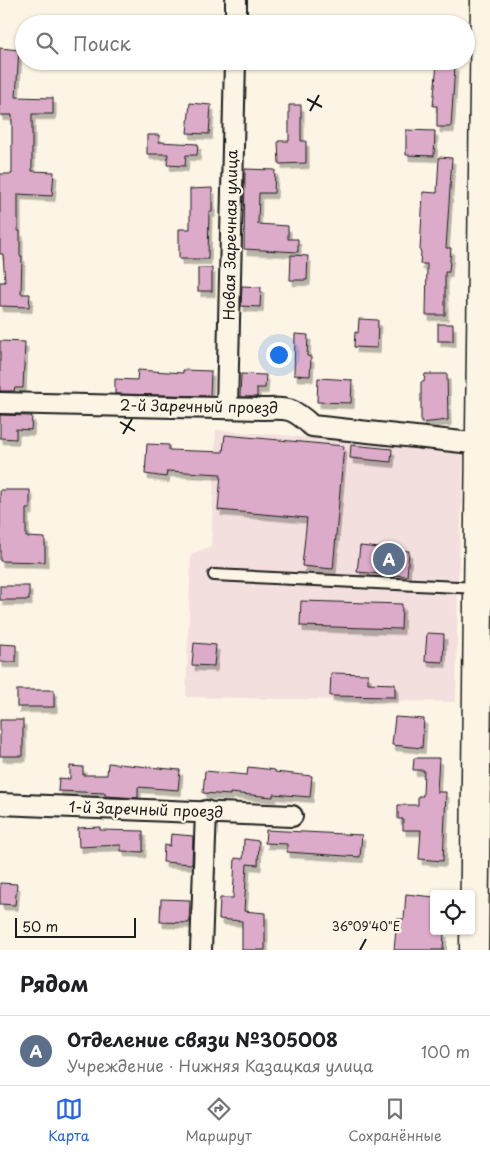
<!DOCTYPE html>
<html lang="ru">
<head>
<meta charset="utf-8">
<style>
	:root { --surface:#fff; --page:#f6f6f6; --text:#202124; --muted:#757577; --line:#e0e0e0; --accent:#2563eb }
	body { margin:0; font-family:"Playpen Sans",sans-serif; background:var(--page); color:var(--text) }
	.controls { position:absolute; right:15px; bottom:15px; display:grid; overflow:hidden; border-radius:5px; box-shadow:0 1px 4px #0004 }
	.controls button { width:45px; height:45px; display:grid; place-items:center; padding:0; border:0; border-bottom:1px solid var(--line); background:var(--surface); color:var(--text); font:25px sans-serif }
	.scale { position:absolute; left:15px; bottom:12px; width:121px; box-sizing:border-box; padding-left:5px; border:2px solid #1c1c1c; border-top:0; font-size:14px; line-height:18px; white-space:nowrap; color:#1c1c1c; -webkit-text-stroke:4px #fcf5e5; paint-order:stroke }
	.you { position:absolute; left:278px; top:354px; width:18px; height:18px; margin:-12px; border:4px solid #fff; border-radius:50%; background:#1a73e8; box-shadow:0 0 0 8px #1a73e833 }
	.badge { display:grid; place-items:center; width:32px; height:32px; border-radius:50%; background:var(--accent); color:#fff; font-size:16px; font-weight:700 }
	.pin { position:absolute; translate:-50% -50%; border:2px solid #fff; box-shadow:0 1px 5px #0006 }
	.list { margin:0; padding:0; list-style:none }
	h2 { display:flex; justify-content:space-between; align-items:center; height:65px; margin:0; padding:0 20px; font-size:21px }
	h2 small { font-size:16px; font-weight:400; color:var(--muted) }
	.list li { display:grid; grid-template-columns:32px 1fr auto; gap:15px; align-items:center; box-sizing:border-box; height:70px; padding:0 20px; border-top:1px solid var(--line) }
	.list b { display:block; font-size:19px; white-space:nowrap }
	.list p { margin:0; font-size:16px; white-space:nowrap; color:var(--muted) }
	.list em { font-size:16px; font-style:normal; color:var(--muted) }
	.icon { flex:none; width:28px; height:28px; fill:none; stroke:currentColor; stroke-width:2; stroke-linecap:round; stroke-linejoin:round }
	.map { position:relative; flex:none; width:490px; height:950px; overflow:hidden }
	.search { position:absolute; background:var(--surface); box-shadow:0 1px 4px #0004; left:15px; right:15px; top:15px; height:55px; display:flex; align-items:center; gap:12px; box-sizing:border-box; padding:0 18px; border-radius:28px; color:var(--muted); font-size:19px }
	.sheet { height:135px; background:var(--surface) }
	nav { display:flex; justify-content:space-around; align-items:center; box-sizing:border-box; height:70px; border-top:1px solid var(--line); background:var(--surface); font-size:14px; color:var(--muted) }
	nav a { display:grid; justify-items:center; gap:2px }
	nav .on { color:var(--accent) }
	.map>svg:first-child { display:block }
	.built { fill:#f3dfdd }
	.building { fill:#ddabca; stroke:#1c1c1c; filter:url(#shadow) }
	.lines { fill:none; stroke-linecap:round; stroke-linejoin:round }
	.lane-casing { stroke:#1c1c1c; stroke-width:14 }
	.street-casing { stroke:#1c1c1c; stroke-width:24 }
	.secondary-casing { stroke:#1c1c1c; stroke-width:31 }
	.lane { stroke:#fcf5e5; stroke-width:10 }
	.street { stroke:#fcf5e5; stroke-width:20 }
	.secondary { stroke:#fcf5e5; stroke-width:28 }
	.ticks { fill:none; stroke:#1c1c1c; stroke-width:2 }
	.labels { text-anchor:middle; stroke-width:4.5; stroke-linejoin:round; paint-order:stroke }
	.street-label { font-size:15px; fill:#1c1c1c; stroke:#fcf5e5 }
	.ticks-label { font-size:12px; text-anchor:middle; fill:#1c1c1c; stroke:#fcf5e5; stroke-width:4.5; stroke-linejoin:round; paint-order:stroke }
</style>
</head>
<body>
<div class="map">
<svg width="490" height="950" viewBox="0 0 490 950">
	<defs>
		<filter id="shadow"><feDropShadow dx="3" dy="5.5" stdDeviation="0" flood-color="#0004"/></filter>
	</defs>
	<rect width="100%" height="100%" fill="#fcf5e5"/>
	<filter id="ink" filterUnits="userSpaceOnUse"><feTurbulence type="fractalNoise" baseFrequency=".02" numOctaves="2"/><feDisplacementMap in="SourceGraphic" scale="10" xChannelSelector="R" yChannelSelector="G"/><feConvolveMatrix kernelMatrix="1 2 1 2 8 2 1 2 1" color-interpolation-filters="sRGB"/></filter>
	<g filter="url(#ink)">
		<path class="built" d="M216 430 464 450 458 581 456 702 186 697 191 554 211 546Z"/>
		<g class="building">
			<path d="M0 48 19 50 16 97 53 98V114H32V171L54 172 52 196 18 194V231H20V256H22L21 294H30L29 307 0 306V282H5L3 254H0V174H12V115H0Z"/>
			<path d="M437 63 455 65 451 127H437V106H433Z"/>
			<path d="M190 103 211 105 209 134 187 133Z"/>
			<path d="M289 105H301V141H306V163L279 164 278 141H289Z"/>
			<path d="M406 130 435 131 434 156 406 155Z"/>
			<path d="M147 135H159V142L198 144 197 155H186L185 166 167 165 168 154H147Z"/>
			<path d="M439 157 452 158 446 248H451L449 272H445V315H426L427 264H420L421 252 420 251 423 192 437 193Z"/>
			<path d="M245 169 275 170 274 193H259L258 224 288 226V239H298V252L244 249Z"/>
			<path d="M212 188V212H209L208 259H179V229H190V189Z"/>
			<path d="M291 255 308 256 307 280H290Z"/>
			<rect x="198" y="268" width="14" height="23"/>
			<path d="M242 286 261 287 260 307 241 306Z"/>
			<path d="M359 319 378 320 377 348 354 347 355 332 358 333Z"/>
			<rect x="438" y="324" width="15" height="17"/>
			<path d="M295 334 308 335 307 356 311 357 310 376 294 375Z"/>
			<path d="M0 341 25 342 23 388H15L14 391H0Z"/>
			<path d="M138 370 183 373V370L211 371 210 396 115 394V379L137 380Z"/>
			<path d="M241 374 266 375 265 388H257V397H240Z"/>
			<path d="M425 374H447L448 420 421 423V382H424Z"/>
			<path d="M318 378 352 380 351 403 317 402Z"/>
			<path d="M0 415 32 416 31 430 16 429V439L0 438Z"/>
			<path d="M225 435 344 446 333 569 302 566 307 518 218 510 221 474 167 471 166 477 145 474 147 444 169 445V450L223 452Z"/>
			<path d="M351 445 392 449 391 462 350 458Z"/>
			<path d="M0 490H30V509H26V537L45 538V562L0 561Z"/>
			<path d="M360 546 409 551 407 576 357 572Z"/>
			<rect x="0" y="586" width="29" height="14"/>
			<path d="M301 601 402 604 401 629 300 626Z"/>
			<path d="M427 633 444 634 443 662 425 661Z"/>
			<path d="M194 643 216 645 214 666 192 665Z"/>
			<path d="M0 644 16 645V662H0Z"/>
			<path d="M331 673 368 674V683L395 684V697L330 696Z"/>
			<rect x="17" y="690" width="37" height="17"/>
			<path d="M395 717 424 719 422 748 392 745Z"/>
			<rect x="0" y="720" width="23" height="36"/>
			<path d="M414 758H439L437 792H446L443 861 419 859 421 830H403V819H398V805H418V796H423L424 770H413Z"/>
			<path d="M108 763 180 770 178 790 138 787V798L105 796V793L58 791 59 778 70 779V766L83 767V775H107Z"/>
			<path d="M248 767 275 770V772L312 776 310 797 273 794V797L230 793V795L203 793 205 771 247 775Z"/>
			<path d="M100 827V830L143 831V852L121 851V845L79 847 78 828Z"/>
			<path d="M266 830 362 835 360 857 287 852V844L265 843Z"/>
			<path d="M171 834 193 836 192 864 163 862 164 845 170 846Z"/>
			<path d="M244 839 259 841 258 865 247 864 244 911 265 913V950H242V921L219 919 220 898H233L235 858 243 859Z"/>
			<path d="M0 883 17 884 15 905 0 904Z"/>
			<path d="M406 894 434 897V931L444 932 443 950H394L397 919H404Z"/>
			<path d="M161 899 190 900 189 923 160 922Z"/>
		</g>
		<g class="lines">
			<defs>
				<path id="lane" d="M214 575 478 588"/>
				<g id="street">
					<path d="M236 24V0"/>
					<path d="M0 403 263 409C289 408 293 408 312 426L481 444"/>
					<path d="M227 408 235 61"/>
					<path d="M0 804 292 816"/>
					<path d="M201 950 206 811"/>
				</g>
				<path id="secondary" d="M474 950 485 0"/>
			</defs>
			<use href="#lane" class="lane-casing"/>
			<use href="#street" class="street-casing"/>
			<use href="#secondary" class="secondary-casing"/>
			<use href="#lane" class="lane"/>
			<use href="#street" class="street"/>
			<use href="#secondary" class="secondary"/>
		</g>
	</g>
	<path class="ticks" d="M307 99 322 107M310 111 319 95M120 422 135 431M123 434 132 419M360 950 366 939"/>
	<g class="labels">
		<g class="street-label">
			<text transform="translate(231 235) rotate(-89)" y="5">Новая Заречная улица</text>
			<text transform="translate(199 407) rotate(1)" y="5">2-й Заречный проезд</text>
			<text transform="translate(146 810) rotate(2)" y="5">1-й Заречный проезд</text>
		</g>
	</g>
	<g class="ticks-label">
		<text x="366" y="931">36°09'40"E</text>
	</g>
</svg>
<div class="controls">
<button><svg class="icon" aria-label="locate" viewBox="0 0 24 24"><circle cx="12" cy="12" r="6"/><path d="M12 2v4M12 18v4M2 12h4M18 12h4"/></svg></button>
</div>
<div class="scale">50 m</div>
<div class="you"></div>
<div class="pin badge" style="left:389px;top:559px;background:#5c6f8a">A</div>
<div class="search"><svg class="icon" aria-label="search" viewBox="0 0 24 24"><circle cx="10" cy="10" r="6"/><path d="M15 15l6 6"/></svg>Поиск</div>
</div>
<section class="sheet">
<h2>Рядом<small></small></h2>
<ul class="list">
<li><span class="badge" style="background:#5c6f8a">A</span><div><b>Отделение связи №305008</b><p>Учреждение · Нижняя Казацкая улица</p></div><em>100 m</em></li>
</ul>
</section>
<nav>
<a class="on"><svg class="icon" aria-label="map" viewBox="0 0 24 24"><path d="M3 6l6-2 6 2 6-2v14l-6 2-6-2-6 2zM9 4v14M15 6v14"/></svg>Карта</a>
<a><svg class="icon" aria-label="directions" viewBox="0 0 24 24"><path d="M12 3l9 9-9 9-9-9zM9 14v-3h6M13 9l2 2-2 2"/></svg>Маршрут</a>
<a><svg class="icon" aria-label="saved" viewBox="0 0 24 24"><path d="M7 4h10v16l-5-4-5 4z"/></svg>Сохранённые</a>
</nav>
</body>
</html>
